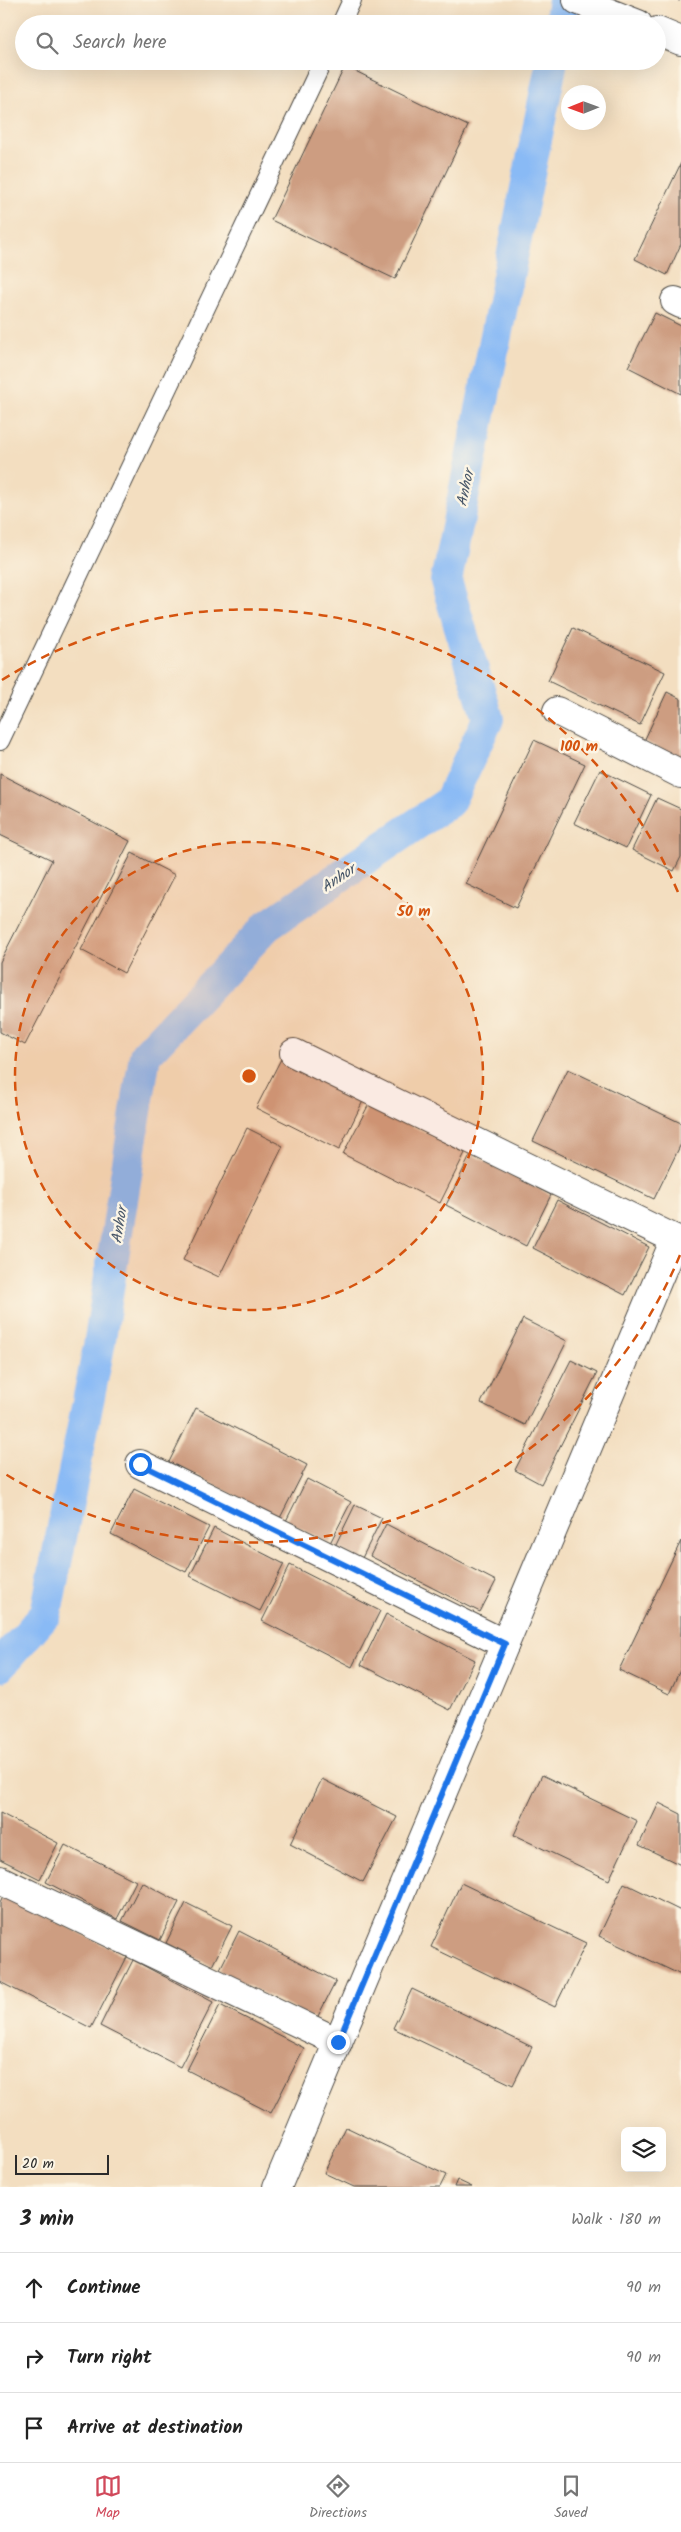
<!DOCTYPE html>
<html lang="en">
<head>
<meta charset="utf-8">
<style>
	:root { --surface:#fff; --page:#f2f2f2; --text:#222; --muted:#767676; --line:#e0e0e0; --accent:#d1495b }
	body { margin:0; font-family:Kalam,sans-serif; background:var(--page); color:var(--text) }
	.controls { position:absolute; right:15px; bottom:15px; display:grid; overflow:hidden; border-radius:8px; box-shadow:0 5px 20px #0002 }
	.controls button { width:45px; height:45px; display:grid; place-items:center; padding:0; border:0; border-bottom:1px solid var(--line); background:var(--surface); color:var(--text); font:25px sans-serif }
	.compass { position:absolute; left:561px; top:85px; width:45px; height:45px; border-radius:50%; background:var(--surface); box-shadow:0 5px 20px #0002; rotate:269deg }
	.scale { position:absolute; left:15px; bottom:12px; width:94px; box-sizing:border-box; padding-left:5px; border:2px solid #2b2b2b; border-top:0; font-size:14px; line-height:18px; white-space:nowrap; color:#2b2b2b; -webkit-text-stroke:4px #fcf5e5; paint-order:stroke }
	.stop { position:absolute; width:15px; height:15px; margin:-11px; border:4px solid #1a73e8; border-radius:50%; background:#fff }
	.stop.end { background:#1a73e8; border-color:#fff; box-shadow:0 1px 5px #0008 }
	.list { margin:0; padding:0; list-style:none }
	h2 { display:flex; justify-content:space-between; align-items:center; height:65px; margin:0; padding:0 20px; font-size:21px }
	h2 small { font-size:16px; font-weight:400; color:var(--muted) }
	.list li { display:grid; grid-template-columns:32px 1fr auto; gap:15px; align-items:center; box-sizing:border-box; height:70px; padding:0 20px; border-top:1px solid var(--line) }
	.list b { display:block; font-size:19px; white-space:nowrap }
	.list em { font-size:16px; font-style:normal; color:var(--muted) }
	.icon { flex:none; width:28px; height:28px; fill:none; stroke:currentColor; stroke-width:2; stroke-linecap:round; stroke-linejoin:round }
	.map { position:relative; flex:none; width:681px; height:2187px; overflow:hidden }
	.search { position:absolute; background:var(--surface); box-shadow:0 5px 20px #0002; left:15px; right:15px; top:15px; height:55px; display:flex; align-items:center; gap:12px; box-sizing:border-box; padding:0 18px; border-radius:28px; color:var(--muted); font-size:19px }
	.sheet { height:275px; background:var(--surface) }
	nav { display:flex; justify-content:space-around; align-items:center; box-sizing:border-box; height:70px; border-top:1px solid var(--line); background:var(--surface); font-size:14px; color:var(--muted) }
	nav a { display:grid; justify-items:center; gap:2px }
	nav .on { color:var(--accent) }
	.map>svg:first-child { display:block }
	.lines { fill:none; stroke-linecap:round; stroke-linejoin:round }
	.canal { stroke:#89baf5; stroke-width:32 }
	.building { fill:#cd9d81 }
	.service-casing { stroke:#494641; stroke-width:20 }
	.minor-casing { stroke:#494641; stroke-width:30 }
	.secondary-casing { stroke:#494641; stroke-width:30 }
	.path { stroke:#494641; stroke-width:3; stroke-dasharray:1 4; stroke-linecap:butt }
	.service { stroke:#fff; stroke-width:18 }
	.minor { stroke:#fff; stroke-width:28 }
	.secondary { stroke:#fff; stroke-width:28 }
	.route { stroke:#1a73e8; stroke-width:6 }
	.ring { fill:none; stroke:#d5540f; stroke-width:2.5; stroke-dasharray:9 6 }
	.labels { text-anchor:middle; stroke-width:5; stroke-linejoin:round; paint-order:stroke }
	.water-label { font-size:15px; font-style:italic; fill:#475668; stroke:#fcf5e5 }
	.centre { fill:#d5540f; stroke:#fcf5e5; stroke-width:2.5 }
	.ring-label { font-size:15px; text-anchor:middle; font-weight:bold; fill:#d5540f; stroke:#fcf5e5; stroke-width:5; stroke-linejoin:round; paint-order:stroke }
</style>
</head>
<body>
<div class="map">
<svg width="681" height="2187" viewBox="0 0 681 2187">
	<rect width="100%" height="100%" fill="#fcf5e5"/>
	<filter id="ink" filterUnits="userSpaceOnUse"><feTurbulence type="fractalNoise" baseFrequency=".02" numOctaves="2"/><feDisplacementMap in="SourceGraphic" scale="10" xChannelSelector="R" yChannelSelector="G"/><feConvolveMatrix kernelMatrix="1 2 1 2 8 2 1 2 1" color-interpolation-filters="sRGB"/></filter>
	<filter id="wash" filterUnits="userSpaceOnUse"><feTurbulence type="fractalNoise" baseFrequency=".0096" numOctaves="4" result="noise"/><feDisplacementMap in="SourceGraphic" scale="20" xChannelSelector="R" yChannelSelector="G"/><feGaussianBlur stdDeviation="1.12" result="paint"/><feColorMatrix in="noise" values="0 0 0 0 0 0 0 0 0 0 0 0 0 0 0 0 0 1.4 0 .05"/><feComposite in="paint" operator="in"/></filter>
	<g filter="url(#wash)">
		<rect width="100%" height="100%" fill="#f3dec0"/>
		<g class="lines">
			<g class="canal">
				<path d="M560 24 564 0"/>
				<path d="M0 1666 46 1613 99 1346 145 1055 267 926 449 802 488 719 446 581 552 61"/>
			</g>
		</g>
		<g id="blocks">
			<g class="building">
				<path d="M345 66 468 126 395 279 271 220Z"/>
				<path d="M681 163V244L667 275 635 259Z"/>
				<path d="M655 313 681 326V394L628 367Z"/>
				<path d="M573 628 665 672 640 725 548 681Z"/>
				<path d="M667 692 681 699V759L644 741Z"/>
				<path d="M534 740 585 764 516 908 466 884Z"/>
				<path d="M600 770 651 795 626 848 574 823Z"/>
				<path d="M0 774 130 841 25 1045 0 1032V962L52 860 0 835Z"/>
				<path d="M657 798 681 809V857L674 871 632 850Z"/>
				<path d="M132 853 175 875 124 973 81 950Z"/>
				<path d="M281 1059 363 1101 339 1150 256 1108Z"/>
				<path d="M568 1069 681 1123V1144L654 1199 533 1141Z"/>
				<path d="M369 1104 465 1153 440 1203 343 1154Z"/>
				<path d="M247 1128 283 1146 219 1277 183 1260Z"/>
				<path d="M471 1154 551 1195 526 1246 446 1205Z"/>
				<path d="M557 1200 649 1247 625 1295 533 1248Z"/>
				<path d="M523 1319 567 1341 525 1425 481 1403Z"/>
				<path d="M571 1360 597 1373 541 1484 515 1470Z"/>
				<path d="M196 1408 307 1465 280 1518 169 1462Z"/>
				<path d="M307 1479 351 1502 330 1543 286 1521Z"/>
				<path d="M134 1489 209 1527 186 1572 111 1534Z"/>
				<path d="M355 1505 382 1518 361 1560 335 1546Z"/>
				<path d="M386 1524 496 1581 480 1612 370 1556Z"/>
				<path d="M214 1528 284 1564 260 1611 190 1576Z"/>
				<path d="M681 1541V1668L669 1694 619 1670Z"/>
				<path d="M290 1565 380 1611 352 1667 262 1621Z"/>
				<path d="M386 1614 475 1660 450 1710 361 1665Z"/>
				<path d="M542 1775 637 1821 609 1880 514 1835Z"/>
				<path d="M322 1779 397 1817 363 1882 290 1844Z"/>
				<path d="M659 1803 681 1814V1865L639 1845Z"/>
				<path d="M0 1813 58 1843 40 1879 0 1859Z"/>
				<path d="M65 1845 136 1881 117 1919 46 1882Z"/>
				<path d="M142 1882 179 1902 160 1940 122 1921Z"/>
				<path d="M461 1883 586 1943 555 2007 431 1947Z"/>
				<path d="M624 1883 681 1911V1975L599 1936Z"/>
				<path d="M4 1894 127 1957 91 2028 0 1982V1902Z"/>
				<path d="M186 1903 232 1926 212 1966 166 1943Z"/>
				<path d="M239 1931 336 1981 316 2020 219 1971Z"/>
				<path d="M133 1960 213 2002 180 2067 100 2026Z"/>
				<path d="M412 1989 532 2047 513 2085 393 2028Z"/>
				<path d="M220 2005 304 2048 271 2113 187 2070Z"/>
				<path d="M346 2127 446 2175 440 2187H354L324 2173Z"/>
				<path d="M457 2180 472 2187H454Z"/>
			</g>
		</g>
	</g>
	<g filter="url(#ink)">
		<use href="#blocks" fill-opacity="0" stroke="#494641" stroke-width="1"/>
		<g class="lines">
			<defs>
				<g id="service">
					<path d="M341 24 352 0"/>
					<path d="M0 741 323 61"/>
				</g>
				<g id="minor">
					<path d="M675 301 681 304"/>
					<path d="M557 711 681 774"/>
					<path d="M294 1053 681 1242"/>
					<path d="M140 1464 505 1644"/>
					<path d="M0 1880 338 2042"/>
					<path d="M277 2187 675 1239"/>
				</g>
				<g id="secondary">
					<path d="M577 0 638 24"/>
					<path d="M657 31 681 41"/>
				</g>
			</defs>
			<use href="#service" class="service-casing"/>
			<use href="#minor" class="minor-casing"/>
			<use href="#secondary" class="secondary-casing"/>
			<path class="path" d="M679 0 681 1"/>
			<use href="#service" class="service"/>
			<use href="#minor" class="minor"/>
			<use href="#secondary" class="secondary"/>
		</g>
	</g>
	<g class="lines" filter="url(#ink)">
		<path class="route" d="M140 1464 505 1644 338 2042"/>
	</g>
	<circle cx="249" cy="1076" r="234" fill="#d5540f" fill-opacity=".12"/>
	<g class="ring">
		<circle cx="249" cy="1076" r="234"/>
		<path d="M680 1255A467 467 0 0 1 2 1472M2 680A467 467 0 0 1 680 897"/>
	</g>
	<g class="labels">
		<g class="water-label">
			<text transform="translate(465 488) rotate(-78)" y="5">Anhor</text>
			<text transform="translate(338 878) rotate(-34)" y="5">Anhor</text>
			<text transform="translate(119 1225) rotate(-81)" y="5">Anhor</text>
		</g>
	</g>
	<circle cx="249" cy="1076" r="8" class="centre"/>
	<g class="ring-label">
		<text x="579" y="751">100 m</text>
		<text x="414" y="916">50 m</text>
	</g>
</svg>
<div class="controls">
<button><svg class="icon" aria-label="layers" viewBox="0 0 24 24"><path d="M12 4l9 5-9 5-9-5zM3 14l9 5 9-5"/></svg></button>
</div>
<svg class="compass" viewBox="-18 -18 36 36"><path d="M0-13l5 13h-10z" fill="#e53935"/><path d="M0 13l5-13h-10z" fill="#767676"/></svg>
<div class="scale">20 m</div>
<div class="stop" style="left:140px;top:1464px"></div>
<div class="stop end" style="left:338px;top:2042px"></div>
<div class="search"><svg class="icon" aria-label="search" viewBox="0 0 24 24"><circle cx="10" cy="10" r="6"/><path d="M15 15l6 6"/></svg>Search here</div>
</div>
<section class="sheet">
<h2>3 min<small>Walk · 180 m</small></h2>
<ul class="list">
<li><svg class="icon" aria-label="ahead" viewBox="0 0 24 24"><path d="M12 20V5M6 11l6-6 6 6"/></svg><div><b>Continue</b></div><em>90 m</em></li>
<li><svg class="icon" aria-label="right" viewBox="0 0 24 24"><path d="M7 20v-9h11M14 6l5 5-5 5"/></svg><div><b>Turn right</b></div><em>90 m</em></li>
<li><svg class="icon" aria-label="arrive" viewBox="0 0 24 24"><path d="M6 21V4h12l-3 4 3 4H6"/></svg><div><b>Arrive at destination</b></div></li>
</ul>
</section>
<nav>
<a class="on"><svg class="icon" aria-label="map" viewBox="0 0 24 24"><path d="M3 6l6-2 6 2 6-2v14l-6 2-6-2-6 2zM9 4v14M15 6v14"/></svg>Map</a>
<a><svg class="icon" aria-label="directions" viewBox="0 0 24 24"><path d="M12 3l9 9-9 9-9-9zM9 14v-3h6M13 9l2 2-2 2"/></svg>Directions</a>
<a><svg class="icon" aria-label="saved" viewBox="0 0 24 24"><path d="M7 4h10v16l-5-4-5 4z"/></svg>Saved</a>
</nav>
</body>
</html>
